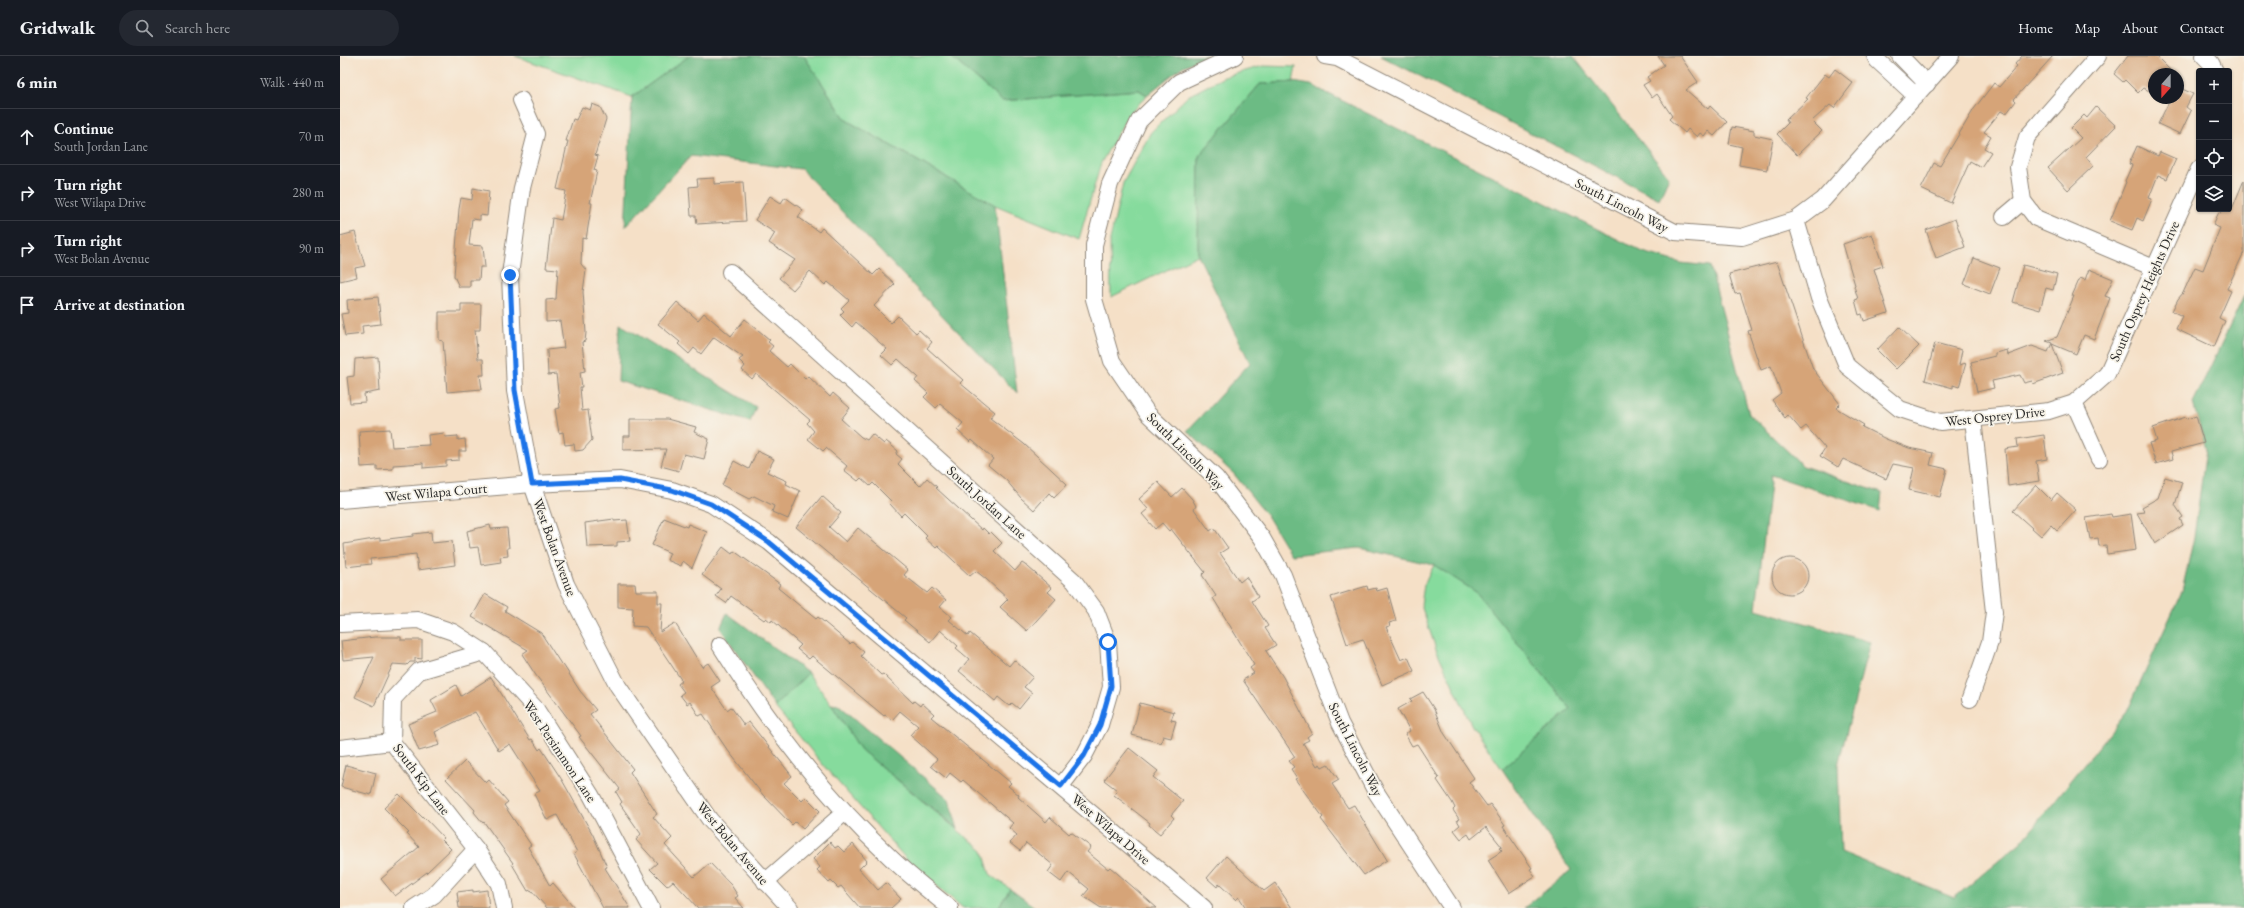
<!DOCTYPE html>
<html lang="en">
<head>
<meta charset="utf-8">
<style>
	:root { --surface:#171b24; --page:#242831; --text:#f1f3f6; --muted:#9ea1a6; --line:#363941 }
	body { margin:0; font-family:"EB Garamond",serif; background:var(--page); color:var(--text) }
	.controls { position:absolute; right:12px; top:12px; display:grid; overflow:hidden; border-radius:4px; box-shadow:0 1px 3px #0004 }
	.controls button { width:36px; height:36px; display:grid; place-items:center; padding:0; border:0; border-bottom:1px solid var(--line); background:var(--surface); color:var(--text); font:20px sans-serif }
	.compass { position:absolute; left:1808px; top:12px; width:36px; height:36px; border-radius:50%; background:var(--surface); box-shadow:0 1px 3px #0004; rotate:201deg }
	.stop { position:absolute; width:12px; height:12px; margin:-9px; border:3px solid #1a73e8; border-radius:50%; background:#fff }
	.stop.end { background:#1a73e8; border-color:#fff; box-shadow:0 1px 4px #0008 }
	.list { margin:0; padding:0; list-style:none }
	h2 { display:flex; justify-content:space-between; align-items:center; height:52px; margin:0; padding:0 16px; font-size:17px }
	h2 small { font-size:13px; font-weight:400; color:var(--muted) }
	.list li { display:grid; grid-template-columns:26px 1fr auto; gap:12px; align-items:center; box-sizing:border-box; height:56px; padding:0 16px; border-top:1px solid var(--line) }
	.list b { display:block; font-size:15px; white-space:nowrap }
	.list p { margin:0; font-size:13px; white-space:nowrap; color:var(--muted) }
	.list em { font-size:13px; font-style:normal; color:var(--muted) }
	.icon { flex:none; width:22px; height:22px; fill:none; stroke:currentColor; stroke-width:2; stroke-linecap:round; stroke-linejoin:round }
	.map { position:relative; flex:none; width:1904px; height:852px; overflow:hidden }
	header { display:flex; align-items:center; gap:24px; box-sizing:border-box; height:56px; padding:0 20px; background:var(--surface); border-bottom:1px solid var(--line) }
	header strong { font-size:19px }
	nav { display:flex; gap:22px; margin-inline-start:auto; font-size:14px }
	.search { width:280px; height:36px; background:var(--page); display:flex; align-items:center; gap:10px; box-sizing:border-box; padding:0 14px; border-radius:22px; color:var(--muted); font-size:15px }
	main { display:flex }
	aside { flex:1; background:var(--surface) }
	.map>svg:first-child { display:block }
	.green { fill:#86db9d; stroke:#588364 }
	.forest { fill:#6cbb84; stroke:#4c7358 }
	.building { fill:#d6a478 }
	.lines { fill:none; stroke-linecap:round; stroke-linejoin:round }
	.street-casing { stroke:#908679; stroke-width:18 }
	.street { stroke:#fff; stroke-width:16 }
	.route { stroke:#1a73e8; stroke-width:5 }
	.labels { text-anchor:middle; stroke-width:3.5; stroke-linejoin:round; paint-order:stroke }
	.street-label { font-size:14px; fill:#2b2b2b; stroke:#f7f3e8 }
</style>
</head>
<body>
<header>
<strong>Gridwalk</strong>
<div class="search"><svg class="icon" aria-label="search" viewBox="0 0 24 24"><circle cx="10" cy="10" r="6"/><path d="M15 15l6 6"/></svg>Search here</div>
<nav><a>Home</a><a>Map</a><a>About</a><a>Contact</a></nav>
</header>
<main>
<aside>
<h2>6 min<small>Walk · 440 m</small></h2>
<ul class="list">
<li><svg class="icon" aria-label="ahead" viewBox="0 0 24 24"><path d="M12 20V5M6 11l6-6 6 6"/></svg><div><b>Continue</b><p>South Jordan Lane</p></div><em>70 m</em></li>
<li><svg class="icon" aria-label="right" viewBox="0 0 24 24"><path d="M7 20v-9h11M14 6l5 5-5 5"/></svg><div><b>Turn right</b><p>West Wilapa Drive</p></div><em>280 m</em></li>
<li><svg class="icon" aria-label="right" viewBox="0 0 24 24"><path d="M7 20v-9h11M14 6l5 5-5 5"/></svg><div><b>Turn right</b><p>West Bolan Avenue</p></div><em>90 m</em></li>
<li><svg class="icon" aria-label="arrive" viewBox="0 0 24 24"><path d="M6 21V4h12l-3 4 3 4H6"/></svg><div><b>Arrive at destination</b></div></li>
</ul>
</aside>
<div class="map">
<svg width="1904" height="852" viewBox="0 0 1904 852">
	<rect width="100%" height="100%" fill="#f7f3e8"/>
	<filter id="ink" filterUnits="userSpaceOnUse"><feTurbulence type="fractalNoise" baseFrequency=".025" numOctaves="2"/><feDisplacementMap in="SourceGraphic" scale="8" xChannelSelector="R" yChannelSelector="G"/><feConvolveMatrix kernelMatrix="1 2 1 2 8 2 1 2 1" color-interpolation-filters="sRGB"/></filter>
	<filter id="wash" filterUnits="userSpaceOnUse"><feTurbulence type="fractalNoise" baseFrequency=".012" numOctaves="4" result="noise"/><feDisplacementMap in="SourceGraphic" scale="16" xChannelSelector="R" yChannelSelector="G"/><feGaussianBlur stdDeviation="0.9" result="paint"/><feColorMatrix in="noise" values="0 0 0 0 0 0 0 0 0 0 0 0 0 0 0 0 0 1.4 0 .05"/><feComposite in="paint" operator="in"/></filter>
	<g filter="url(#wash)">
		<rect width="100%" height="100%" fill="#f5e0c7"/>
		<g class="green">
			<path d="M175 0H349L292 41Z"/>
			<path d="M464 0H610L662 45 799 34 807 39 787 61 761 107 739 183 655 149 506 64Z"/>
			<path d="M923 10 956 11 953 26 920 28 859 100 858 199 771 241 770 184 783 127 811 76 848 40 884 21Z"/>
			<path d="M1094 509 1136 536 1231 653 1162 713 1132 670 1096 593 1081 549 1084 529Z"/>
			<path d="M468 617 491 648 521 694 643 795 650 818 670 833 658 852H623L569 806 489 716 435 651Z"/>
		</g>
		<g class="forest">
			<path d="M349 0H464L506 64 655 149 677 337 461 113 351 100 285 171 292 41Z"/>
			<path d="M610 0H866L842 11 807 39 799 34 662 45Z"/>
			<path d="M1041 0H1233L1329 121 1319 143Z"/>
			<path d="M953 26 971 29 1303 196 1341 207 1370 210 1409 358 1463 410 1542 437 1540 455 1431 419 1416 553 1530 586 1498 709 1501 796 1614 842 1681 786 1787 656 1842 535 1854 481 1866 393 1853 347 1904 240V852H1184L1231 814 1162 713 1231 653 1136 536 1094 509 1019 492 951 499 928 461 894 418 847 375 910 307 858 199 859 100 920 28Z"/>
			<path d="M280 268 416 351 410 366 278 325Z"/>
			<path d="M387 557 468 617 435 651 380 572Z"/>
			<path d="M491 648 499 649 609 743 618 773 521 694Z"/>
			<path d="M670 833 696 852H658Z"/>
		</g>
		<g id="blocks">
			<g class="building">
				<path d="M1318 0H1340L1358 26 1346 34 1368 53 1370 50 1387 66 1374 80 1368 75 1364 80 1360 77 1357 81 1348 73 1345 77 1329 63 1332 60 1317 38 1312 42 1303 29 1310 25 1307 21 1324 9Z"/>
				<path d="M1682 0H1713L1674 43 1676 45 1666 58 1661 55 1644 76 1651 80 1644 92 1651 96 1641 111 1630 105 1611 147 1581 133 1594 107 1600 110 1634 53 1654 27 1659 31 1677 10 1675 8Z"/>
				<path d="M1788 0H1816L1834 18H1814V37L1803 32 1798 37 1785 24 1783 26 1774 18Z"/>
				<path d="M1495 13 1513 27 1494 52 1490 49 1472 65 1482 75 1457 99 1437 78 1448 67 1446 64 1468 43 1466 42 1485 18 1489 21Z"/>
				<path d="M1838 31 1853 38 1846 51 1851 55 1840 78 1818 68 1831 42H1838Z"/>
				<path d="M252 48 260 51 266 63 255 99 258 100 254 114 257 115 250 147H252L246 183 242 182 241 208 246 214 243 236 246 277 245 285 242 286 245 315 240 316 242 331H240L242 355 248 354 252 384 243 394 235 395 234 388 225 389 223 376 219 377 215 353 220 352 216 318 208 319 207 294 224 292 220 265 206 266V244L216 243 218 213 206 212 212 162 221 164 226 135 217 133 228 85H226L233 63 236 64 242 51 250 54Z"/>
				<path d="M1756 51 1776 70 1746 101 1753 110 1728 134 1708 112 1741 82 1731 72 1744 59 1747 62Z"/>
				<path d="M1392 71 1414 75V79L1433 83 1427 114 1399 109 1402 91 1389 88Z"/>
				<path d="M1797 90 1818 100 1820 96 1836 103 1827 123 1818 119 1809 142 1812 143 1803 165 1797 162 1792 174 1770 165 1786 126 1785 125 1792 109 1789 108Z"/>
				<path d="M374 122V128L403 126 406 165 357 168 356 160H351L349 131 358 130 357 123Z"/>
				<path d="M1904 124V196L1887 233 1891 235 1879 262 1885 265 1874 291 1836 273 1842 260 1832 255 1838 243 1843 237 1855 211 1863 214 1880 172 1873 169 1879 156 1881 157 1882 153H1892Z"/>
				<path d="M133 132 149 135 147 160 140 159V164L132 163 129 189 143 190 145 211H140L139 224H130V231H119L114 220 119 153 121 142 132 144Z"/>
				<path d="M430 140 441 147 445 141 463 154 458 161 479 176 482 172 533 219 539 213 555 228 534 250 551 267 558 260 576 277 579 274 592 286 587 292 623 324 620 327 655 356 650 362 684 388 727 428 714 442 709 437 694 454 681 442 666 424 648 409 653 403 632 384 630 386 617 374 623 367 600 348 596 352 584 341 588 337 575 325 578 321 558 303 552 309 541 299 547 293 516 266 512 271 500 259 504 255 501 252 509 244 488 226 485 229 470 215 453 234 439 222 455 204 429 187 435 177 415 164Z"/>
				<path d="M1615 163 1625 191 1596 202 1586 174Z"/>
				<path d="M15 176 25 210 15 212 17 221 0 225V180Z"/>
				<path d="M1532 178 1543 210 1534 213 1548 257 1524 265 1522 258 1519 259 1515 244 1518 243 1514 230 1515 229 1503 188Z"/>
				<path d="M1634 202 1660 212 1650 238 1624 228Z"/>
				<path d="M1437 206 1473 313 1500 348 1496 352 1524 369 1522 371 1546 383 1569 392 1593 397 1590 409 1607 413 1600 441 1569 434 1574 412 1553 408 1546 423 1503 403 1498 411 1480 400 1485 392 1466 370 1461 374 1448 359 1445 362 1432 344 1441 337 1431 310 1421 314 1408 275 1412 274 1400 237 1395 238 1389 218Z"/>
				<path d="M1683 209 1717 218 1713 234 1706 232 1700 254 1673 246Z"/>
				<path d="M1749 213 1773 223 1765 240 1770 242 1754 283 1744 279 1736 298 1712 288 1723 317 1693 328 1692 325 1684 327 1680 319 1652 325 1654 332 1637 336 1631 306 1655 300V297L1667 294 1668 299 1692 290 1708 296 1712 287 1706 285 1717 281 1734 240H1732L1740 222 1745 224Z"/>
				<path d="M38 241 41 268 22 270 23 278 5 280 1 258 8 257 7 244Z"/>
				<path d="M337 246 358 264 364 257 391 280 405 263 430 284 428 286 433 290 429 295 447 311 450 308 465 323 468 320 490 341 493 337 510 352 501 363 521 381 527 384 532 378 544 388 546 385 558 395 556 398 562 403 558 408 580 430 587 422 597 431 596 432 642 474 643 472 649 478 651 476 662 487 654 495 675 515 682 507 688 511 712 532 708 536 716 543 687 575 660 551 668 543 646 523 636 515 630 520 598 490 596 492 585 482 587 480 564 457 561 460 550 448 552 446 533 427 530 430 521 422 518 425 504 414 507 410 486 392 483 395 468 383 474 375 467 367 470 364 416 318 412 323 402 314 405 310 399 304 403 301 374 281 361 298 354 292 349 298 338 288 340 286 318 268Z"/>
				<path d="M121 248H141L140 274H135L138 303H143L144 319H140L142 333 107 336 103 285 99 284V256H121Z"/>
				<path d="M1559 271 1579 290 1556 313 1537 294Z"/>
				<path d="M1595 287 1622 294 1619 309 1626 307 1619 331 1613 329V332L1585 324Z"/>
				<path d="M38 301 40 335 24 338 25 346 10 347 7 321 14 320 15 303Z"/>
				<path d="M1856 360 1864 387 1831 396 1833 403 1816 408 1809 387 1817 385 1813 372 1846 361 1847 363Z"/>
				<path d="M290 363H327L356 371 354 376 369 383 364 403 344 398 339 415 321 410 326 393 283 394V380H290Z"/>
				<path d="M50 373 52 391 89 389 88 379 104 377 105 381 118 380V384L125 383 126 395H119V404L106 405V410L83 412V407L53 409V413L37 414V410L21 411 19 375Z"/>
				<path d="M1704 379 1707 403 1696 405 1699 425 1668 430 1665 393 1678 391 1677 383Z"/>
				<path d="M417 395 434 403 427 416 447 425 446 428 460 435 448 463 432 456 434 450 414 440 409 443 382 429 394 405 409 413Z"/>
				<path d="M1825 421 1842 426 1835 449 1843 461 1840 463 1843 469 1815 488 1797 457 1805 456 1802 451 1818 442Z"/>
				<path d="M818 426 832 441 842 432 852 443 856 450 854 453 870 475 874 472 888 492 880 497 900 526 906 521 915 535 918 541 912 545 928 570 925 572 936 589 926 595 943 621 972 677 967 681 969 684 963 687 977 710 980 708 982 711 988 708 999 724 992 728 1008 752 1014 749 1047 804 1024 819 981 763 983 761 955 723 957 722 951 713 954 711 949 705 955 701 903 624 914 617 910 612 914 609 873 542 876 540 862 519 865 516 831 473 829 475 822 467 815 473 802 458 808 453 799 443Z"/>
				<path d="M1696 429 1711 444 1717 437 1736 454 1717 475 1711 469 1701 480 1673 455Z"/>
				<path d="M482 440 501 457 489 471 506 486 518 472 568 514 564 519 587 537 592 532 606 544 600 551 612 561 609 564 628 580 630 577 669 610 674 604 693 621 684 631 692 637 679 653 672 647 669 650 658 641 655 645 619 615 629 603 616 592 618 590 600 574 590 586 564 564 566 562 456 471Z"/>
				<path d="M1771 458 1772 461 1791 458 1796 494 1767 498 1766 489 1759 490 1758 482 1750 483 1746 462Z"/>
				<path d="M324 462 347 471 348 468 367 476 352 512 343 505 341 510 327 504 330 497 312 489Z"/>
				<path d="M274 463V465L287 464 290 485 277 486V490L247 491 245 467Z"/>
				<path d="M150 469 151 473 167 472 169 492H167L168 500 160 501 161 506 141 509 138 491 130 492 127 475Z"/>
				<path d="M91 476 92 487 112 485 115 509 78 514 76 498 30 503 31 508 6 511 4 488 40 482V484L73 480V478Z"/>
				<path d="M383 491 392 498 394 495 440 528 438 532 476 563 478 561 510 588 512 586 524 596 521 600 541 619 543 618 573 647 574 645 580 650 582 647 594 658 591 661 671 727 668 730 679 739 678 741 706 766 710 761 729 778 731 776 751 791 747 796 768 813 770 811 817 852H761L743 840 749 833 728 816 721 826 708 816 713 809 686 787 680 795 670 787 677 779 669 772 673 767 623 724 621 726 610 717 606 722 591 710 597 703 570 679 578 670 560 655 552 664 545 659 544 660 472 600 469 603 457 593 461 589 432 564 431 566 426 562 424 564 391 540 386 547 376 540 381 533 362 519Z"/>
				<circle cx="1450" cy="520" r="18"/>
				<path d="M278 528H295L296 535H318V547H322L320 576 335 567 362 611 368 607 380 625 371 631 387 654 391 651 404 669 409 666 452 720 444 727 462 745 466 741 480 755 463 773 455 766 452 769 423 739 386 692 363 658 359 660 350 646 347 648 340 639 344 636 338 628 342 625 306 571 292 570 293 552 278 551Z"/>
				<path d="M1027 530 1028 534 1036 532 1037 535 1047 532 1056 565 1049 567 1050 570 1046 571 1061 604 1068 601 1074 615 1042 629 1023 583 1007 588 991 541Z"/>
				<path d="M145 538 167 551 165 555 201 577 221 608 222 607 240 635 256 654 250 658 293 713 290 716 317 758 313 761 332 782 325 789 354 821 370 807 391 829 398 840 395 842 404 852H358L333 825 327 830 310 813 317 807 296 784 301 778 280 748 282 746 276 736 280 733 239 681 241 680 195 618 182 598 188 594 132 561Z"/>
				<path d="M35 581H61V584H82V603L75 602V606H70L67 609 53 608 34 650 15 641 34 601 3 604 1 585Z"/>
				<path d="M151 621 190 684 192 683 199 694 201 692 222 724 253 779 267 811 265 812 290 852H263L234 798 237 796 217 759 207 764 194 738 200 735 170 688 159 695 135 656 95 676 100 689 79 695 68 668 97 656 91 644 116 629 121 640Z"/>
				<path d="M1083 636 1094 653 1104 677 1134 722 1129 726 1147 750 1150 748 1159 760 1165 769 1163 770 1192 812 1190 813 1195 820 1169 837 1148 804 1162 795 1159 792 1162 791 1146 771 1131 783 1128 778 1121 783 1114 774 1120 769 1117 764 1119 763 1113 754 1115 752 1112 746 1097 724 1099 722 1077 688 1072 690 1065 678 1070 675 1058 653 1072 645 1070 643Z"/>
				<path d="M800 647 834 656 831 664 836 665 831 682 823 680 821 687 792 679Z"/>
				<path d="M789 692 818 715 813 721 843 745 831 759 834 762 820 778 809 769 810 767 774 739 777 734 764 724Z"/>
				<path d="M125 705 146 727 149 724 168 746 164 749 191 789 188 791 210 830 213 827 235 852H207L191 834 188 835 172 808 173 807 144 766 143 767 134 756 135 754 106 723Z"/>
				<path d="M6 709 36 717 31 739 1 731Z"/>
				<path d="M59 738 84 763 85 762 104 782 102 784 111 793 87 816 55 840 41 823 79 791 67 778 69 777 44 752Z"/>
				<path d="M490 786 495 792 498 790 504 796 513 788 527 805 519 813 538 834 546 827 561 843 551 852H520L501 830 498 832 491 825 489 827 477 814 480 811 473 803Z"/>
				<path d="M886 800 924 835 935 827 952 852H906L899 841 896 844 879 828 877 831 867 822Z"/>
				<path d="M133 834V836L147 834 149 852H119L117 836Z"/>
			</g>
		</g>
	</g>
	<g filter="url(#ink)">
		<use href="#blocks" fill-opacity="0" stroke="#908679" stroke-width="1"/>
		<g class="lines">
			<defs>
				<g id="street">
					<path d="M895 0 839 26 799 65 770 128 754 189V243L772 305 808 358 876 422 922 482 943 519 1000 667 1036 736 1112 852"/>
					<path d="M985 0 997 2 1335 176 1402 181 1456 164 1483 144 1611 0"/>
					<path d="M1535 0 1537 4 1576 40"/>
					<path d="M1560 0 1587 28"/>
					<path d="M1758 0 1687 81 1678 111 1683 145 1696 162 1814 212"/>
					<path d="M1864 0 1871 7 1875 15"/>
					<path d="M181 44 196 78 182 132 170 219 175 335 192 428 226 528 278 630 370 764 450 852"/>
					<path d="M1664 161 1683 145"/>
					<path d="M1456 164 1479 242 1507 310 1560 353 1600 366 1709 355 1734 347 1767 318 1859 113"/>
					<path d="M390 216 734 525 756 555 768 586 771 631 760 669 744 700 721 730"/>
					<path d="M1734 347 1759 403"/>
					<path d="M0 444 192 428 280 424 332 434 371 448 429 486 864 852"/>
					<path d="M0 568 78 564 113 576 144 596 196 653 251 739 311 852"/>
					<path d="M380 589C428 666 485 741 552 803 570 820 590 836 610 852"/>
					<path d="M144 596 79 615 53 643 52 686 136 793 159 828 164 852"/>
					<path d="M1630 643 1650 586 1654 556 1633 363"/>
					<path d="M0 692 52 686"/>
					<path d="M425 826 505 756"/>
					<path d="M74 852 94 839 136 793"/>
				</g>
			</defs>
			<use href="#street" class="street-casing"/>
			<use href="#street" class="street"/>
		</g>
	</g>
	<g class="lines" filter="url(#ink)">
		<path class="route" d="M170 219 175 334 192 428 280 424 332 434 371 448 429 486 721 730 744 700 760 669 771 630 768 586"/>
	</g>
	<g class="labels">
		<g class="street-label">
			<text transform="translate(1282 149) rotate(27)" y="5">South Lincoln Way</text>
			<text transform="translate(1804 235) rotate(-66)" y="5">South Osprey Heights Drive</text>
			<text transform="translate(1655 360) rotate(-6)" y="5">West Osprey Drive</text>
			<text transform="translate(846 395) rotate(45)" y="5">South Lincoln Way</text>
			<text transform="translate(96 436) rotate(-5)" y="5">West Wilapa Court</text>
			<text transform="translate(647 446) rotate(42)" y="5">South Jordan Lane</text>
			<text transform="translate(215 491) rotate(70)" y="5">West Bolan Avenue</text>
			<text transform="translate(1016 693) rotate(63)" y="5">South Lincoln Way</text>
			<text transform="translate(220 695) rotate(56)" y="5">West Persimmon Lane</text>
			<text transform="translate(82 723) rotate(53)" y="5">South Kip Lane</text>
			<text transform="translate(771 773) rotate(41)" y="5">West Wilapa Drive</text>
			<text transform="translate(393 787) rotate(50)" y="5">West Bolan Avenue</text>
		</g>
	</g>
</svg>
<div class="controls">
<button>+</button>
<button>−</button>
<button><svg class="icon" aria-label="locate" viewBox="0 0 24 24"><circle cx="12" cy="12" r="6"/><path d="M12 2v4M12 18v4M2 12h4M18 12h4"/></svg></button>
<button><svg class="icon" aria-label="layers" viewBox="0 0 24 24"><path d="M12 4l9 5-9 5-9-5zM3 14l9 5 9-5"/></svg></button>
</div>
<svg class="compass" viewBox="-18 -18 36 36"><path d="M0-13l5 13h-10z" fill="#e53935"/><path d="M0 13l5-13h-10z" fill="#9ea1a6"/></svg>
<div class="stop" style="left:768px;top:586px"></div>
<div class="stop end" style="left:170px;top:219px"></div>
</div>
</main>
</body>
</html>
